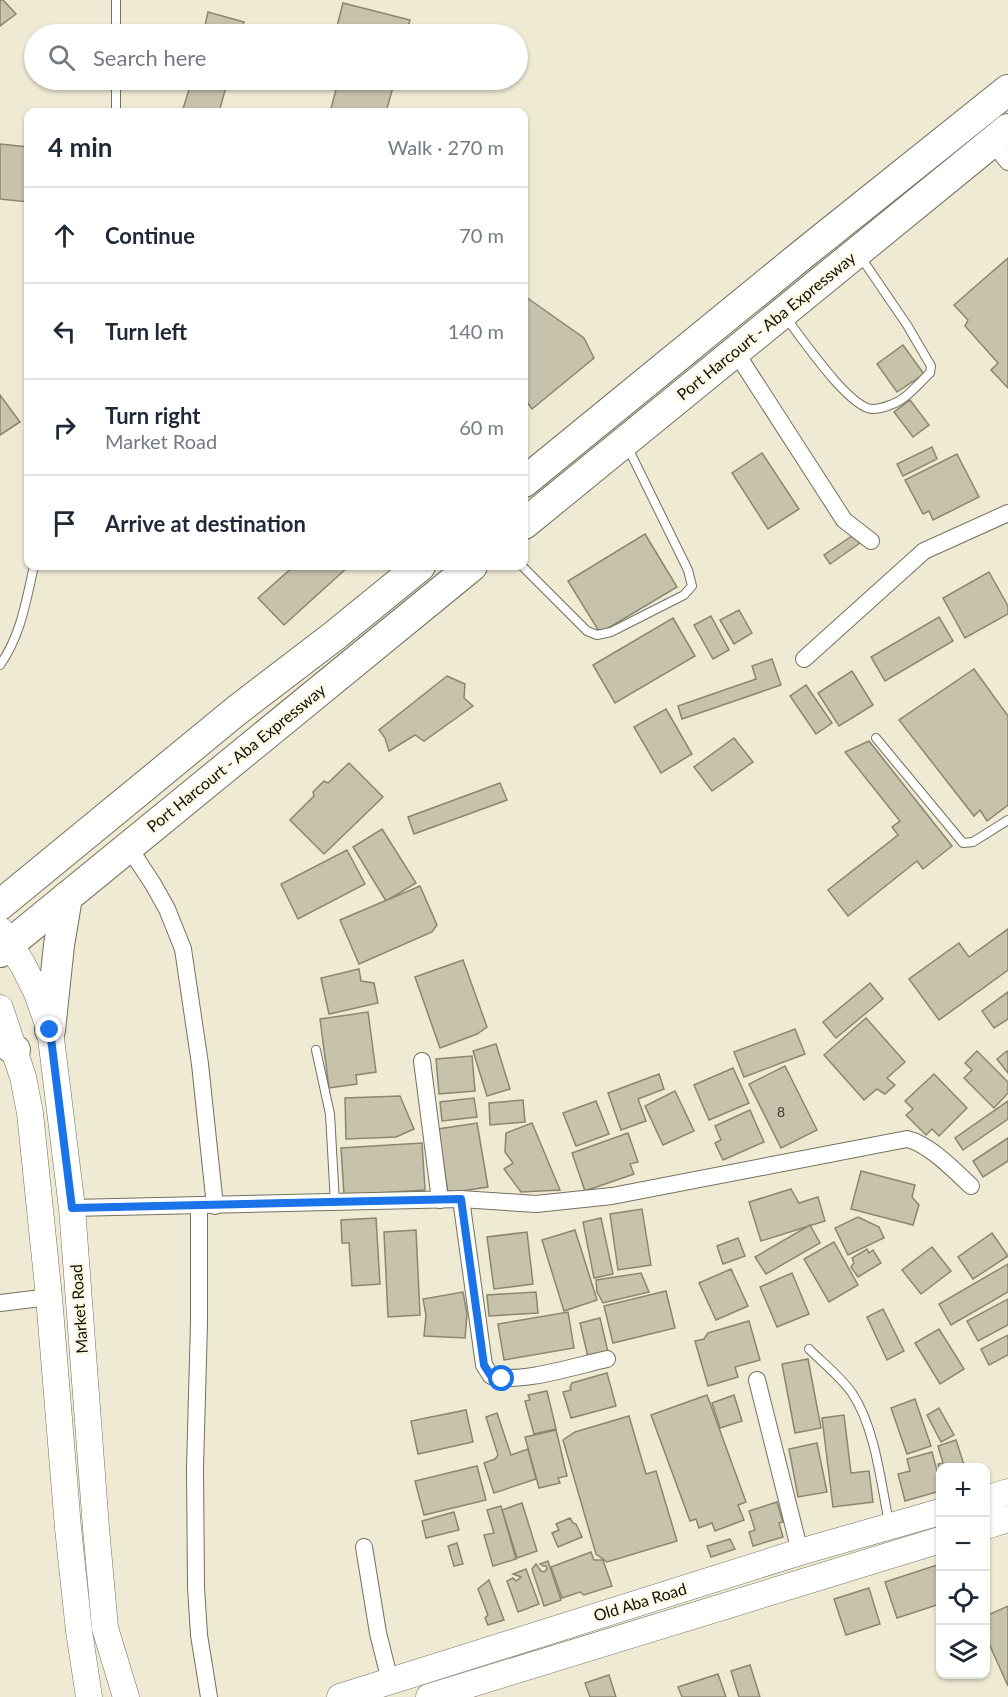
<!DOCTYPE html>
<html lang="en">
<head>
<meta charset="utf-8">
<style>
	:root { --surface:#fff; --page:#f2f2f3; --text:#1f2937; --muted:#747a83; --line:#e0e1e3 }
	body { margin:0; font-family:Lato,sans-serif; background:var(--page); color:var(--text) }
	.controls { position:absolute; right:18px; bottom:18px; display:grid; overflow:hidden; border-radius:12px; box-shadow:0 2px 4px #0004 }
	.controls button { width:54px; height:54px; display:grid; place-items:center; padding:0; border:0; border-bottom:2px solid var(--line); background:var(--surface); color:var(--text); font:30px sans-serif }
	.stop { position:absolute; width:18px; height:18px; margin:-14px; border:4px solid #1a73e8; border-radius:50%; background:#fff }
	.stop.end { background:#1a73e8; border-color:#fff; box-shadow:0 2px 6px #0008 }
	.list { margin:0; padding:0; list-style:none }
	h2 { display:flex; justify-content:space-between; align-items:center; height:78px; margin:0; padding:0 24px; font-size:26px }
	h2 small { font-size:20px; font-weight:400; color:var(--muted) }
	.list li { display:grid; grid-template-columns:39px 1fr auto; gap:18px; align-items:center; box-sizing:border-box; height:96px; padding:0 24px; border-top:2px solid var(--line) }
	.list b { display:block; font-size:22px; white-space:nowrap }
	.list p { margin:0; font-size:20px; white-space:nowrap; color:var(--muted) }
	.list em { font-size:20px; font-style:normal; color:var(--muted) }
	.icon { flex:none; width:33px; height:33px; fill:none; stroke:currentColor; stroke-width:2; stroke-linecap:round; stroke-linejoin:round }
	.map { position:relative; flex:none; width:1008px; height:1697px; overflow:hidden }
	.search { position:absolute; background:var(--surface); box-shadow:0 2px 4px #0004; left:24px; top:24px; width:504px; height:66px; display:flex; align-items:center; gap:15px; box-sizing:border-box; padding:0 21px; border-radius:33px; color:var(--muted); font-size:22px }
	.panel { position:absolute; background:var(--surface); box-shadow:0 2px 4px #0004; left:24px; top:108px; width:504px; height:462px; border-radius:12px }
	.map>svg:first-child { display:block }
	.building { fill:#c6c2ac; stroke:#8a8671; stroke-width:1.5 }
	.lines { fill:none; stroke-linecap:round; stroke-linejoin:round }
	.lane-casing { stroke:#75715d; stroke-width:10 }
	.street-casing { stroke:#75715d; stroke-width:18 }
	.primary-casing { stroke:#75715d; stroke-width:27 }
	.highway-casing { stroke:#75715d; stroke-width:32 }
	.lane { stroke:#fff; stroke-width:8 }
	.street { stroke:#fff; stroke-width:16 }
	.primary { stroke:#fff; stroke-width:26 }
	.highway { stroke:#fff; stroke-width:30 }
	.route { stroke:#1a73e8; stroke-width:8 }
	.labels { text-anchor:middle; stroke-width:4.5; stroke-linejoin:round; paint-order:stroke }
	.number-label { font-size:14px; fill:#3e3c30 }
	.street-label { font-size:16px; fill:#100f07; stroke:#fcf8e1 }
</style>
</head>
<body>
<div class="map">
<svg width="1008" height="1697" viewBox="0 0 1008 1697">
	<rect width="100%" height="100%" fill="#efead4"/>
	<g class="building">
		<path d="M0 0H3L16 14 0 26Z"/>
		<path d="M343 3 410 20 406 34H318L320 26 336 30Z"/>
		<path d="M208 12 244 22 240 34H203Z"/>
		<path d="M192 80H228L219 112H182Z"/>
		<path d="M306 80H395L386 112H330L336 90 305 82Z"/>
		<path d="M0 144 28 147V202L0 199Z"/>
		<path d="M1008 258V388L991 370 998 363 965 326 968 320 954 305Z"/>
		<path d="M526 297 584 338 594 358 532 409 524 398V299Z"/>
		<path d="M903 345 924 374 897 392 877 364Z"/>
		<path d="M0 395 20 422 0 435Z"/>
		<path d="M910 400 929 425 913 437 894 412Z"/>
		<path d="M932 447 937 459 903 476 897 464Z"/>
		<path d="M762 453 799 509 768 529 732 473Z"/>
		<path d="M957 454 979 497 933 520 929 511 923 514 905 480Z"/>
		<path d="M645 534 677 587 600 633 568 581Z"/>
		<path d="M852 536 860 543 830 564 824 555Z"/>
		<path d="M294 566H349L284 625 258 598Z"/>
		<path d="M989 572 1008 606V614L965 638 943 598Z"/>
		<path d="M739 610 752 633 734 644 720 620Z"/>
		<path d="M711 616 729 650 713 659 694 625Z"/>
		<path d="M939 617 953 641 885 681 871 657Z"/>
		<path d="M673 618 695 656 615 703 593 665Z"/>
		<path d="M772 659 781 685 682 719 678 706 756 679 752 666Z"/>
		<path d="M974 669 1008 716V805L987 821 980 810 974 816 899 720Z"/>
		<path d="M852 671 873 705 839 726 818 693Z"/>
		<path d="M447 676 465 684 464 698 473 706 424 741 415 735 389 751 385 738 379 730Z"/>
		<path d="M806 685 832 723 816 734 790 696Z"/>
		<path d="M666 709 692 754 661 773 634 727Z"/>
		<path d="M734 738 753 762 712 791 694 767Z"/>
		<path d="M869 741 952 846 923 869 917 861 848 916 828 890 898 835 892 827 900 821 845 752Z"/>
		<path d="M349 763 383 797 324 854 290 820 314 796 313 792 324 781 328 783Z"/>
		<path d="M500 783 507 800 414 834 408 817Z"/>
		<path d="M382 829 416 883 386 901 353 847Z"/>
		<path d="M347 850 365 884 298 919 281 884Z"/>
		<path d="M420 886 437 925 432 932 359 964 340 920Z"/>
		<path d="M1008 929V970L939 1020 909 979 959 943 969 957Z"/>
		<path d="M463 960 487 1027 477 1034 440 1048 415 977Z"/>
		<path d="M359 969 361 981 374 983 378 1003 329 1014 321 978Z"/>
		<path d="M870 983 883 999 836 1038 823 1022Z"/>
		<path d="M1008 992V1019L994 1028 982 1011Z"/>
		<path d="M368 1012 376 1072 356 1075 357 1084 329 1088 320 1019Z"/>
		<path d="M866 1018 905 1062 887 1078 895 1085 885 1094 877 1089 864 1100 824 1055Z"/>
		<path d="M795 1029 805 1054 744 1077 734 1052Z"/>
		<path d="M496 1044 510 1089 487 1096 473 1051Z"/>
		<path d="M977 1051 1008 1082V1093L994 1108 964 1078 972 1070 965 1063Z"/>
		<path d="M1007 1051 1008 1052V1073L997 1059Z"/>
		<path d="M472 1056 475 1091 439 1094 436 1059Z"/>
		<path d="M785 1066 817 1130 781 1148 749 1084Z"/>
		<path d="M733 1068 749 1103 709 1120 694 1085Z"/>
		<path d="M659 1074 664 1089 638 1099 646 1121 621 1130 608 1093Z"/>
		<path d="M934 1074 967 1108 939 1136 932 1129 926 1135 906 1115 913 1109 905 1101Z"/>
		<path d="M675 1091 694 1131 663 1145 645 1106Z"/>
		<path d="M400 1096 414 1129 396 1137 346 1139 345 1098Z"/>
		<path d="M474 1098 477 1117 442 1121 440 1102Z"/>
		<path d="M523 1100 525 1122 490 1125 489 1103Z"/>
		<path d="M596 1101 609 1134 576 1146 563 1113Z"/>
		<path d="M1008 1101V1119L963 1150 955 1138Z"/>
		<path d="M750 1110 764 1142 723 1160 715 1143 721 1140 715 1126Z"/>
		<path d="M477 1123 488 1187 448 1193 438 1129Z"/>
		<path d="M532 1123 560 1190 521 1192 504 1169 513 1163 505 1152 506 1133Z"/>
		<path d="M628 1133 638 1162 630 1164 634 1174 585 1191 572 1153Z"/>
		<path d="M1008 1138V1161L983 1177 973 1161Z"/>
		<path d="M422 1143 425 1190 344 1195 341 1148Z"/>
		<path d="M861 1171 915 1185 912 1197 919 1205 913 1225 851 1209Z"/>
		<path d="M791 1189 799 1203 818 1197 825 1221 761 1241 749 1202Z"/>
		<path d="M642 1209 651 1265 618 1270 610 1214Z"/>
		<path d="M858 1217 879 1227 884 1238 848 1255 835 1228Z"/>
		<path d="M376 1218 380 1284 352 1286 349 1243H342L341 1220Z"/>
		<path d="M601 1218 613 1274 594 1278 583 1222Z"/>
		<path d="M810 1225 820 1243 766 1274 755 1257Z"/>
		<path d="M416 1230 420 1315 388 1317 384 1232Z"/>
		<path d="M575 1230 597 1300 564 1311 542 1240Z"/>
		<path d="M527 1232 533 1284 494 1289 487 1237Z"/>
		<path d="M992 1233 1008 1256 973 1279 958 1257Z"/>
		<path d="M738 1238 745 1256 723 1264 717 1246Z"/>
		<path d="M834 1242 858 1285 829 1302 804 1259Z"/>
		<path d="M932 1247 951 1271 921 1294 902 1270Z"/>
		<path d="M867 1249 869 1253 873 1250 881 1263 858 1277 851 1267 854 1263 852 1258Z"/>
		<path d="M1008 1264V1292L951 1325 939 1304Z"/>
		<path d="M731 1269 748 1306 716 1320 699 1283Z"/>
		<path d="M641 1273 649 1292 603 1303 597 1292 596 1280Z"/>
		<path d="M792 1273 809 1314 777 1327 760 1287Z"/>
		<path d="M666 1291 675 1328 613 1343 604 1306Z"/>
		<path d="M463 1292 467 1314 465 1338 424 1336 426 1315 423 1299Z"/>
		<path d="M536 1292 538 1313 489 1316 487 1295Z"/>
		<path d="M1008 1299V1325L978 1341 967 1321Z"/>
		<path d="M883 1309 904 1351 887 1360 867 1317Z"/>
		<path d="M568 1312 574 1348 504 1360 498 1324Z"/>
		<path d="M600 1318 608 1352 588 1357 580 1323Z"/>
		<path d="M749 1321 760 1360 735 1367 738 1377 708 1386 695 1341 704 1339 708 1333Z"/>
		<path d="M939 1329 964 1369 940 1384 915 1343Z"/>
		<path d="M1008 1335V1355L989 1365 981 1349Z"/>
		<path d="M808 1359 821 1428 795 1433 782 1364Z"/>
		<path d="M607 1373 616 1406 571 1418 563 1392 571 1390 570 1387 572 1383Z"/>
		<path d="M547 1391 556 1429 534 1434 525 1401 530 1400 528 1395Z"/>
		<path d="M707 1395 746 1502 738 1505 744 1520 715 1531 712 1523 699 1528 696 1519 690 1521 651 1415Z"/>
		<path d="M734 1395 742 1421 720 1428 712 1403Z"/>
		<path d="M915 1399 931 1446 907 1454 891 1408Z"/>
		<path d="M939 1408 954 1435 941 1442 927 1415Z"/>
		<path d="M466 1410 473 1442 418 1454 411 1421Z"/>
		<path d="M497 1413 511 1455 528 1449 536 1479 494 1493 484 1463 495 1459 498 1455 486 1417Z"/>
		<path d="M844 1415 851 1473 869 1471 873 1502 833 1507 822 1418Z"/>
		<path d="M629 1416 646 1474 656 1471 677 1541 607 1562 596 1554 563 1440 575 1432Z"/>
		<path d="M556 1430 567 1476 558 1478 560 1483 539 1488 525 1437Z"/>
		<path d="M956 1440 965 1468H940V1471L938 1464 943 1463 938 1446Z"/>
		<path d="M817 1443 827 1492 798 1497 789 1449Z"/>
		<path d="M932 1452 940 1482V1491L905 1501 898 1474 910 1471 907 1459Z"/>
		<path d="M477 1466 486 1500 424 1515 415 1481Z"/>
		<path d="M777 1502 783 1522 779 1523 783 1537 753 1546 749 1532 755 1530 749 1511Z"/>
		<path d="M522 1503 537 1551 517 1558 502 1510Z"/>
		<path d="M501 1506 516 1559 493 1566 484 1535 494 1533 487 1510Z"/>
		<path d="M454 1512 459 1530 426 1538 422 1521Z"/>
		<path d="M570 1518 573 1523 576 1524 582 1537 558 1547 552 1533 559 1530 556 1524Z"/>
		<path d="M730 1539 735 1549 711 1557 707 1546Z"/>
		<path d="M457 1543 463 1564 454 1566 448 1546Z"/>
		<path d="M591 1552 594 1560H603L612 1586 584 1595 580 1592 562 1598 551 1567Z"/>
		<path d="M548 1561 561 1600 544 1606 532 1569 536 1564 541 1571 544 1572 547 1569 546 1566H543L540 1564Z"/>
		<path d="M940 1564V1604L897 1618 885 1582Z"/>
		<path d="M526 1569 539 1604 518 1612 507 1581 513 1578 516 1581 521 1577 513 1574Z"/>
		<path d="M489 1580 504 1620 488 1625 485 1618 488 1615 478 1589Z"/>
		<path d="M869 1588 880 1624 846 1635 834 1599Z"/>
		<path d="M1008 1606V1686L986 1637V1616Z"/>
		<path d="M750 1665 760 1697H739L731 1671Z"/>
		<path d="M718 1674 726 1697H682L678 1687Z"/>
		<path d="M609 1675 616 1697H590L585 1683Z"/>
	</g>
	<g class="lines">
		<defs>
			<g id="lane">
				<path d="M116 34V0"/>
				<path d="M116 112V80"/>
				<path d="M786 318C802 338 848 407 872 409 877 409 885 407 890 405 906 400 918 384 930 373L931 366 907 325 860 256"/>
				<path d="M522 566 587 631 597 635 611 632 684 595 692 586 688 570 627 446"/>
				<path d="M0 665C21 635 26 601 34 566"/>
				<path d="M876 738 963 843 973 842 1008 820"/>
				<path d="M316 1050 330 1114 335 1203"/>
				<path d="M809 1349C823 1363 841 1377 852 1393 875 1427 881 1483 889 1523"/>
			</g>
			<g id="street">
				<path d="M992 142 1008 162"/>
				<path d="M735 351 844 520 871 541"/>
				<path d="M804 659 924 551 1008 513"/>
				<path d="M128 846 153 884 167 909 183 949 200 1064 215 1206"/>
				<path d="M422 1061 440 1200"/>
				<path d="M461 1199 484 1365 491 1376C521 1384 575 1366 607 1359"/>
				<path d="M199 1206V1323L195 1467 196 1587 199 1635 209 1697"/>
				<path d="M72 1208 461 1199 536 1204 612 1196 907 1139C929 1144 954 1170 971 1186"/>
				<path d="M0 1303 49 1297"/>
				<path d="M757 1380 800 1552"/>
				<path d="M364 1547 378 1633 390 1681"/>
			</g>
			<g id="primary">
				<path d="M0 930 23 965 37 993 50 1030 72 1208 96 1528 105 1628 126 1697"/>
				<path d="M0 1008 23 1077 30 1113 49 1297 68 1528 79 1631 89 1697"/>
				<path d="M986 1499 1008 1492"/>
				<path d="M986 1526 1008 1519"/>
				<path d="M340 1697 800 1552 940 1512"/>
				<path d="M429 1697 940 1540"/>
			</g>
			<g id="highway">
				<path d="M524 482 803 254 1008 90"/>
				<path d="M524 524 1008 129"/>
				<path d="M0 905 236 711 334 636 420 566"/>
				<path d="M0 952 472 566"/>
				<path d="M50 1030 59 945 67 897"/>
				<path d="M0 1040 15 1050"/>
			</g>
		</defs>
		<use href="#lane" class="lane-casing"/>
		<use href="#street" class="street-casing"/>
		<use href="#primary" class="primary-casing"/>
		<use href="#highway" class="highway-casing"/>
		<use href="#lane" class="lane"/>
		<use href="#street" class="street"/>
		<use href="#primary" class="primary"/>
		<use href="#highway" class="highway"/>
	</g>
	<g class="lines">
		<path class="route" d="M50 1030 72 1208 461 1199 484 1365 491 1376 502 1379"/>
	</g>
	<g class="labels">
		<g class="number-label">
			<text x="781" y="1117">8</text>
		</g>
		<g class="street-label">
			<text transform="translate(766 326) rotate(-39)" y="6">Port Harcourt - Aba Expressway</text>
			<text transform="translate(236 758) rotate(-39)" y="6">Port Harcourt - Aba Expressway</text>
			<text transform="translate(79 1309) rotate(-94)" y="6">Market Road</text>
			<text transform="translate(640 1602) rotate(-17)" y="6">Old Aba Road</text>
		</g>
	</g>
</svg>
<div class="controls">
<button>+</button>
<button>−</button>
<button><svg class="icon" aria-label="locate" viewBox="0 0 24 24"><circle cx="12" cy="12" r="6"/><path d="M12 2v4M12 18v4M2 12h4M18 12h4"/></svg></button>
<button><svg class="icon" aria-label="layers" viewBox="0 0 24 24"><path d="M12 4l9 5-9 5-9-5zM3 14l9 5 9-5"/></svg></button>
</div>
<div class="stop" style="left:502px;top:1379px"></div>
<div class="stop end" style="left:50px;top:1030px"></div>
<div class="search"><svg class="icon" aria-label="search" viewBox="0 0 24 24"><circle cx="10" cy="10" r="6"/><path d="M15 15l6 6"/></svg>Search here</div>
<section class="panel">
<h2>4 min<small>Walk · 270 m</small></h2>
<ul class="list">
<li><svg class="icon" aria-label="ahead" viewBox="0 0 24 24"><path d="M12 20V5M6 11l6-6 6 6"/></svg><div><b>Continue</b></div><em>70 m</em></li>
<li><svg class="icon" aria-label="left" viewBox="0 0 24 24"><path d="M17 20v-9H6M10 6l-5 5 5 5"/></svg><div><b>Turn left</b></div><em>140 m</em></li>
<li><svg class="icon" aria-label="right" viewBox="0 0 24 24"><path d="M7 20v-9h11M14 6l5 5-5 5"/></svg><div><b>Turn right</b><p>Market Road</p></div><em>60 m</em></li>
<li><svg class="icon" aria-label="arrive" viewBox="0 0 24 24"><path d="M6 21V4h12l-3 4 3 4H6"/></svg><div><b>Arrive at destination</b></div></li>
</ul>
</section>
</div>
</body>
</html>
